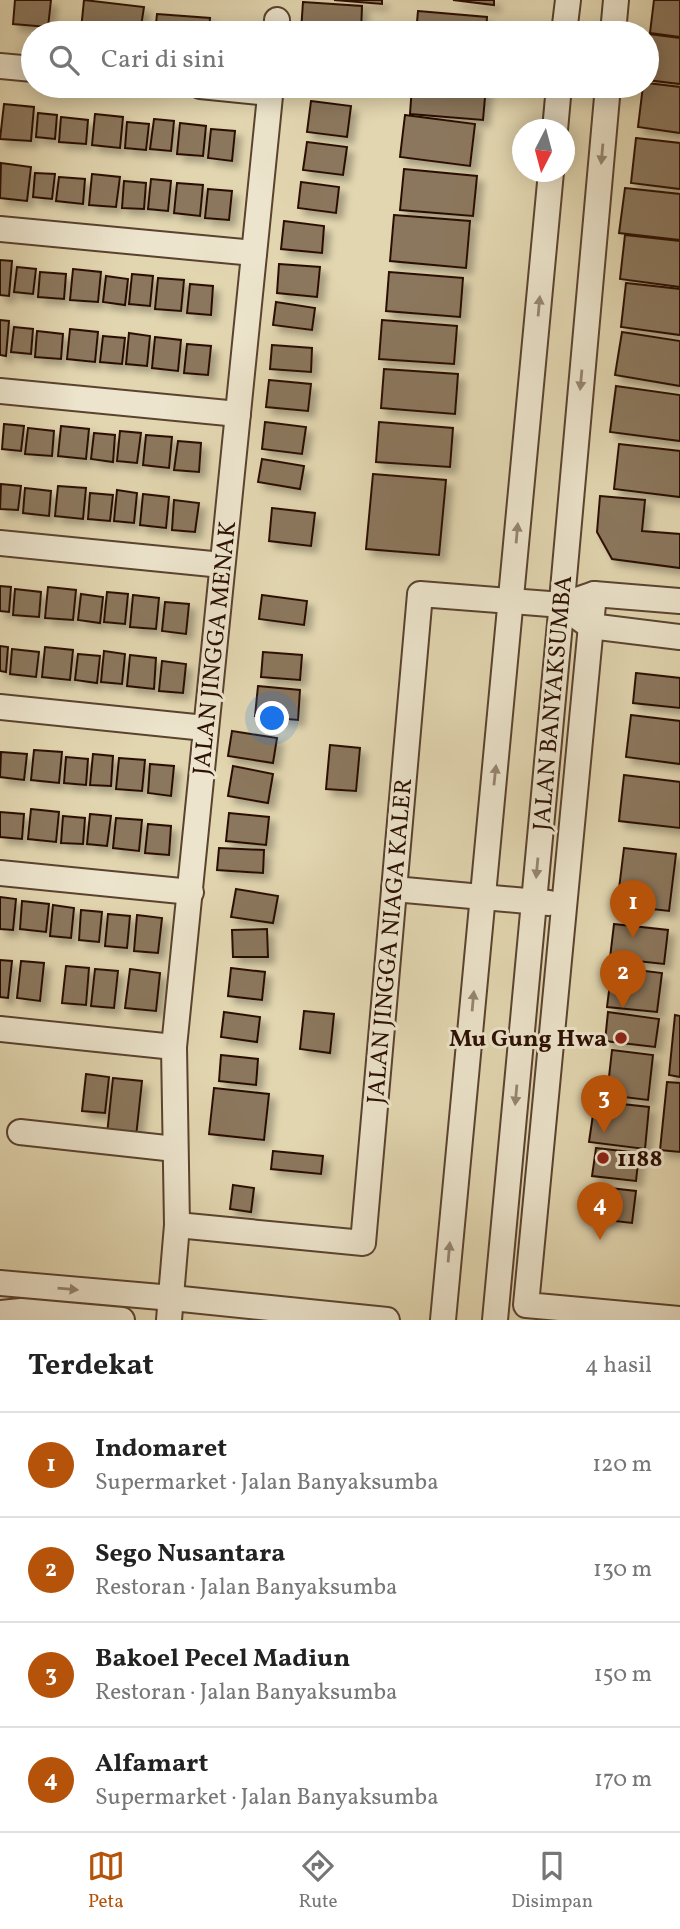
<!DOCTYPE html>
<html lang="id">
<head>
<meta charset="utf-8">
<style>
	:root { --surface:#fff; --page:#f2f2f2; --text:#222; --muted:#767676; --line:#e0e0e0; --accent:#b45309 }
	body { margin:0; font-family:Vollkorn,serif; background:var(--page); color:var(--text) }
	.compass { position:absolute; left:512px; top:119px; width:63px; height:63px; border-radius:50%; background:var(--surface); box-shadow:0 4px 18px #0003; rotate:186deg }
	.you { position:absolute; left:273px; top:719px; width:24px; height:24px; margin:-18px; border:5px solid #fff; border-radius:50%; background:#1a73e8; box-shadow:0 0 0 10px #1a73e833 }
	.badge { display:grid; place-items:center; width:46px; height:46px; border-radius:50%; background:var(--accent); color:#fff; font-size:23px; font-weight:700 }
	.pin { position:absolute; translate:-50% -58px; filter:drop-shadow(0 2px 4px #0008) }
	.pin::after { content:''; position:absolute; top:37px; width:24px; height:21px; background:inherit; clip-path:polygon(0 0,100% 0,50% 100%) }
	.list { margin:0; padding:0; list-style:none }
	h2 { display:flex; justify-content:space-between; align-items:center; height:91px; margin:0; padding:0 28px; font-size:30px }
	h2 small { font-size:23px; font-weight:400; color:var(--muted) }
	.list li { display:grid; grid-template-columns:46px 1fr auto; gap:21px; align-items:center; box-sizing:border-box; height:105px; padding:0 28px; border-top:2px solid var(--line) }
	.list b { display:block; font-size:26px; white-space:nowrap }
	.list p { margin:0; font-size:23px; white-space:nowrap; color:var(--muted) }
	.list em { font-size:23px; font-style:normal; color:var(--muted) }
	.icon { flex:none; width:38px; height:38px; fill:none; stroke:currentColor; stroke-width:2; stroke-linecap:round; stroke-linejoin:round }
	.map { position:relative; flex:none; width:680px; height:1320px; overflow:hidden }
	.search { position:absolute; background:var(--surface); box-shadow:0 4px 18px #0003; left:21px; right:21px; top:21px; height:77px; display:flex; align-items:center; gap:18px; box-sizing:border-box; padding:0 24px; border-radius:38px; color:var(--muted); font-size:26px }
	.sheet { height:511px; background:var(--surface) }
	nav { display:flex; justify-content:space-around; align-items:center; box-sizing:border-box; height:98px; border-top:2px solid var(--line); background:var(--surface); font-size:19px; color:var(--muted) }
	nav a { display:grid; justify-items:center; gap:4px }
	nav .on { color:var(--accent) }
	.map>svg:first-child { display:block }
	.building { fill:#8b775d; stroke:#2c1004; stroke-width:2; filter:url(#shadow) }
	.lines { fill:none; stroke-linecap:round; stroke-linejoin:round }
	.minor-casing { stroke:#5a422f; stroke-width:28 }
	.minor { stroke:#ece4cc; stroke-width:24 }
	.oneway { fill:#968572 }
	.poi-dot { fill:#8f2418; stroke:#ece4cc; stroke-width:2.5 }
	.labels { text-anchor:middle; stroke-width:6; stroke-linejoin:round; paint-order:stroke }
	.street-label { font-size:24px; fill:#2c1004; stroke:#ece4cc }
	.poi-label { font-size:24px; font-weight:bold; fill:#2c1004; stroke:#ece4cc; text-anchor:end }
</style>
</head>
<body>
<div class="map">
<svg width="680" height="1320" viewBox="0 0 680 1320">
	<defs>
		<filter id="shadow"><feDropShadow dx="6" dy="6" stdDeviation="3.5" flood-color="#0004"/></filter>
	</defs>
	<rect width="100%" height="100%" fill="#e2d6b0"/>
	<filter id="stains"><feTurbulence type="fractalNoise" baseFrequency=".00286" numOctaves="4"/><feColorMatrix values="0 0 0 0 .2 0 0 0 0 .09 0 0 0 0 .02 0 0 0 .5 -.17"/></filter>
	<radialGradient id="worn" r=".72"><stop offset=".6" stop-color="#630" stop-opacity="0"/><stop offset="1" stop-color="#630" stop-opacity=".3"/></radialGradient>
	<g class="building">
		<path d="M15 0H51L48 27 13 24Z"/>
		<path d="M84 0 144 7 140 33H105L81 30Z"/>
		<path d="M334 0H382V4Z"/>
		<path d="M453 0H494V5Z"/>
		<path d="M654 0H680V37L650 33Z"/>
		<path d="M303 2 362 6 361 33 301 31Z"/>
		<path d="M418 11 487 17 486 33H416Z"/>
		<path d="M157 14 210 18 209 33H155Z"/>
		<path d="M649 34 680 38V84L647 80Z"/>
		<path d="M647 83 680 87V133L638 127 643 86H647Z"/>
		<path d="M412 86H486L483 120 410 114Z"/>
		<path d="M311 101 351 106 347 137 307 132Z"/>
		<path d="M4 104 34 107 31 141 0 139Z"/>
		<path d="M38 113 57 115 55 139 36 137Z"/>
		<path d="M95 114 123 117 120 148 92 145Z"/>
		<path d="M405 115 475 124 470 166 400 157Z"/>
		<path d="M61 117 88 120 86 144 59 142Z"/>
		<path d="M154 119 174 121 171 151 150 149Z"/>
		<path d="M127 122 149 124 146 150 125 148Z"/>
		<path d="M180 123 206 126 203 156 177 154Z"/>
		<path d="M211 129 235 131 232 161 208 158Z"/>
		<path d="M636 138 680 143V189L631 183Z"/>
		<path d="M307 142 347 147 343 175 303 170Z"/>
		<path d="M1 163 31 167 27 201 0 198Z"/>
		<path d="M404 169 477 176 473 216 400 210Z"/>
		<path d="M35 173 55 174 52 199 33 197Z"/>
		<path d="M92 174 120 177 116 207 89 205Z"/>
		<path d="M59 177 85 179 83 204 56 201Z"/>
		<path d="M151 179 171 181 168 211 148 209Z"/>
		<path d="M124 181 146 183 144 209 122 208Z"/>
		<path d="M301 182 339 187 336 213 298 208Z"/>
		<path d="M177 183 203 185 200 216 174 213Z"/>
		<path d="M625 188 680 194V240L619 233Z"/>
		<path d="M208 189 232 191 229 220 205 218Z"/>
		<path d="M394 215 470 221 466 268 390 261Z"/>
		<path d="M284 221 324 226 322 253 281 249Z"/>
		<path d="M625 235 680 241V287L620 279Z"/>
		<path d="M0 260 12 261 9 296 0 295Z"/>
		<path d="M279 264 320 267 317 297 277 293Z"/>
		<path d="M17 267 36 269 33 294 14 292Z"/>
		<path d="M73 269 101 272 98 302 70 300Z"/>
		<path d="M40 272 66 274 64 299 38 297Z"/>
		<path d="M389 272 463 278 460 317 386 311Z"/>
		<path d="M132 274 153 276 150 306 129 304Z"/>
		<path d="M106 276 128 279 125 305 103 302Z"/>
		<path d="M158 278 184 280 181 311 155 309Z"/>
		<path d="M626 283 680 289V335L621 327Z"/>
		<path d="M190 284 213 286 211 315 187 313Z"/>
		<path d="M276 302 315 308 312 330 273 325Z"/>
		<path d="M0 320 9 321 6 356 0 355Z"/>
		<path d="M382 320 457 326 454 364 379 359Z"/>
		<path d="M14 327 33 329 31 354 11 352Z"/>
		<path d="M70 329 98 332 95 362 67 359Z"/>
		<path d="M37 331 63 334 61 359 35 357Z"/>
		<path d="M622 332 680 341V386L615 375Z"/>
		<path d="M129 333 150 336 147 366 126 364Z"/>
		<path d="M103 336 125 338 122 364 100 362Z"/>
		<path d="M155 337 181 340 178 371 152 368Z"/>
		<path d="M187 344 211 346 208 375 184 373Z"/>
		<path d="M272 345 312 348 311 372 270 369Z"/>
		<path d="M384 369 458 374 455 414 381 408Z"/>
		<path d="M269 380 311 384 308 411 266 407Z"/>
		<path d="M616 386 680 395V441L610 432Z"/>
		<path d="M265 422 306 427 302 454 262 449Z"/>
		<path d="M379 422 453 428 450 467 376 462Z"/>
		<path d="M4 424 24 426 21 451 2 449Z"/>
		<path d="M61 426 89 429 86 459 58 456Z"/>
		<path d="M28 428 54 431 52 456 25 454Z"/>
		<path d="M120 431 141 433 137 463 117 461Z"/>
		<path d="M94 433 115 435 113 462 91 459Z"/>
		<path d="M146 435 172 437 169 468 143 465Z"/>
		<path d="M178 441 201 443 199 472 174 470Z"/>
		<path d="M619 444 680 451V497L614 489Z"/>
		<path d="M262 459 304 466 300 489 258 482Z"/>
		<path d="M373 474 446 480 439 555 366 549Z"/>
		<path d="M1 484 21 486 18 510 0 509Z"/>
		<path d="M58 486 86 488 83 519 55 516Z"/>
		<path d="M25 488 51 491 49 516 23 513Z"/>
		<path d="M117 490 137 493 134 523 114 521Z"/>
		<path d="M90 493 113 495 110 521 88 519Z"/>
		<path d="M143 494 169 497 166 528 140 525Z"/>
		<path d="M600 496 645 500 642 531 680 534V568L612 559 597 532Z"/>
		<path d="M174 500 199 503 195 532 172 530Z"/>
		<path d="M272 508 315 513 311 546 269 541Z"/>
		<path d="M0 586 11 587 9 612 0 611Z"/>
		<path d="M48 587 76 590 73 620 45 618Z"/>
		<path d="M15 589 41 592 39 617 13 615Z"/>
		<path d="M107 592 128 594 125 624 104 622Z"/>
		<path d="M81 594 103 597 100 623 78 620Z"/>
		<path d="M133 595 159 598 156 629 130 627Z"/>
		<path d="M262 595 307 601 304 625 259 619Z"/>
		<path d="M165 602 189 604 186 634 162 631Z"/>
		<path d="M0 646 8 647 6 672 0 671Z"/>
		<path d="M45 647 73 650 70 680 42 677Z"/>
		<path d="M12 649 39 652 36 677 10 674Z"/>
		<path d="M104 651 125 654 122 684 101 682Z"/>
		<path d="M263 652 302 655 300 680 261 677Z"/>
		<path d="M78 654 100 656 97 683 75 680Z"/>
		<path d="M130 655 156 658 154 689 127 686Z"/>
		<path d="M162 661 186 664 183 693 159 691Z"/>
		<path d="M636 673 680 678V708L633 703Z"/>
		<path d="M258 686 300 690 298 720 255 716Z"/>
		<path d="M631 715 680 721V764L626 757Z"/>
		<path d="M232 731 277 738 273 763 228 756Z"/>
		<path d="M330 745 360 748 356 791 326 789Z"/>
		<path d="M34 750 62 752 59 783 31 780Z"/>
		<path d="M1 752 27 754 24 780 0 777Z"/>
		<path d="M93 754 113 756 111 786 90 785Z"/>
		<path d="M66 757 88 759 86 785 64 783Z"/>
		<path d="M119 758 145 760 142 791 116 789Z"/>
		<path d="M150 764 174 766 171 796 148 793Z"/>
		<path d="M233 766 273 774 268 803 228 796Z"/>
		<path d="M624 775 680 782V828L619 821Z"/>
		<path d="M31 809 59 812 56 842 28 839Z"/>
		<path d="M0 812 24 814 22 839 0 837Z"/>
		<path d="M229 813 269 817 266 845 226 841Z"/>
		<path d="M90 814 111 816 107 846 87 844Z"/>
		<path d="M63 816 85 818 83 844 61 843Z"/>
		<path d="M116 818 142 820 139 851 113 848Z"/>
		<path d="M148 824 171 826 169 855 145 853Z"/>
		<path d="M219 848 264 850 263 873 217 870Z"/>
		<path d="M624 848 676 854 669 911 617 905Z"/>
		<path d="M236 889 278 896 273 923 231 917Z"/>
		<path d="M0 897 16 899 13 930 0 929Z"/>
		<path d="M22 901 49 904 46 932 20 929Z"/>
		<path d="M53 905 74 908 71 938 50 936Z"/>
		<path d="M81 910 102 912 99 942 79 940Z"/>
		<path d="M108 914 130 916 127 948 105 946Z"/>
		<path d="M137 915 162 918 158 953 134 951Z"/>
		<path d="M614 924 668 930 664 964 610 958Z"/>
		<path d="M267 929 268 957H233L232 930Z"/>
		<path d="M0 960 12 961 8 998 0 997Z"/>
		<path d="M21 961 44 963 40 1001 17 998Z"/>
		<path d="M66 966 89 968 86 1005 62 1003Z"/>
		<path d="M612 967 662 973 657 1012 607 1007Z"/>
		<path d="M231 968 265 972 262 1000 228 996Z"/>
		<path d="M95 969 118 971 114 1008 91 1006Z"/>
		<path d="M130 969 160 973 156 1011 125 1008Z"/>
		<path d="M304 1011 334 1014 330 1053 300 1049Z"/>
		<path d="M224 1012 260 1017 257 1042 221 1037Z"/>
		<path d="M608 1012 659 1019 655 1047 605 1041Z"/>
		<path d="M675 1015 680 1016V1077L669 1075Z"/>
		<path d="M612 1050 653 1055 648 1100 607 1095Z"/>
		<path d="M221 1055 258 1059 256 1085 219 1081Z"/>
		<path d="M86 1074 109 1077 105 1113 82 1111Z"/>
		<path d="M113 1078 142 1081 136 1137 107 1134Z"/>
		<path d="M667 1082 680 1083V1152L660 1150Z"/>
		<path d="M214 1088 269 1094 264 1140 209 1134Z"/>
		<path d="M595 1101 649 1107 645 1149 589 1142Z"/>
		<path d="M596 1148 639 1153 636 1181 592 1176Z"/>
		<path d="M273 1151 323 1156 321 1174 271 1169Z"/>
		<path d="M233 1185 254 1188 251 1212 230 1209Z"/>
		<path d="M592 1186 636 1191 632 1223 589 1218Z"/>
	</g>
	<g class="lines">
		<defs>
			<g id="minor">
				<path d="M276 33 277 20"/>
				<path d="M564 33 568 0"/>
				<path d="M613 33 616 0"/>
				<path d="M0 66 33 69"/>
				<path d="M200 86 270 93"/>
				<path d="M555 130 559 86"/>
				<path d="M0 229 254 253"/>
				<path d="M0 391 238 414"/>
				<path d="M0 543 222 565"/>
				<path d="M594 594 526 1305 680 1319"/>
				<path d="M576 616 590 626 680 637"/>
				<path d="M0 707 205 728"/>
				<path d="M0 873 191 892"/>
				<path d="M394 889 549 903"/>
				<path d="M0 1029 174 1047"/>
				<path d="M20 1132 175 1149"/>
				<path d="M177 1225 363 1243 420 594 562 605 594 594 680 601"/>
				<path d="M0 1283 172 1298 387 1320"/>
				<path d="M0 1313 21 1311 122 1320"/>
				<path d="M169 1320 177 1225 174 1047 271 86"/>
				<path d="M443 1320 551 172"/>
				<path d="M495 1320 560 623 608 86"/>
			</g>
		</defs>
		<use href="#minor" class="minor-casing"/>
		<use href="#minor" class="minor"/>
	</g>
	<defs><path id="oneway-solid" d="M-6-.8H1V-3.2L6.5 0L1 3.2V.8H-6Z" transform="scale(1.75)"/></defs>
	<g class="oneway">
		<use href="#oneway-solid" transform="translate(602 154) rotate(95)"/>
		<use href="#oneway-solid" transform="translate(539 306) rotate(-85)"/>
		<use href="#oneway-solid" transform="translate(581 380) rotate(95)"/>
		<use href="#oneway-solid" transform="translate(517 533) rotate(-85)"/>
		<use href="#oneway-solid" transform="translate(495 775) rotate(-84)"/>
		<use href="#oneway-solid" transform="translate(537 868) rotate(95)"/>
		<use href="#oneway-solid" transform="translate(473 1001) rotate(-85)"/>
		<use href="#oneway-solid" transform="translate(516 1095) rotate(95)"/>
		<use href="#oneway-solid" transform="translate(449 1252) rotate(-85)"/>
		<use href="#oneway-solid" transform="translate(68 1289) rotate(5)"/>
	</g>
	<g class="poi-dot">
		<circle cx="621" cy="1038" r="7"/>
		<circle cx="603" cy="1158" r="7"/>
	</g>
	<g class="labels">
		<g class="street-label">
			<text transform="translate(214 648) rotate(-84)" y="8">JALAN JINGGA MENAK</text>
			<text transform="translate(552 703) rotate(-85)" y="8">JALAN BANYAKSUMBA</text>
			<text transform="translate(389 941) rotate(-85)" y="8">JALAN JINGGA NIAGA KALER</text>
		</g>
		<g class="poi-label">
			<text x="607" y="1046">Mu Gung Hwa</text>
			<text x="617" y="1166" text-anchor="start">1188</text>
		</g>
	</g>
	<rect width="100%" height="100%" filter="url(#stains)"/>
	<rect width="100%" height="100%" fill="url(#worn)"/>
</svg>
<svg class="compass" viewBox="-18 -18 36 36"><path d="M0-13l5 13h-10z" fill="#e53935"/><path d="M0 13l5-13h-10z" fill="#767676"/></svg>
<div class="you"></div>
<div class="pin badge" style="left:633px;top:938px">1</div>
<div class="pin badge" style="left:623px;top:1008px">2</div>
<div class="pin badge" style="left:604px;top:1133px">3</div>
<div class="pin badge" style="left:600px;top:1240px">4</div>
<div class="search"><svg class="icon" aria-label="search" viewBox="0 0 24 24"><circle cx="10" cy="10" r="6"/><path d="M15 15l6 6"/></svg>Cari di sini</div>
</div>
<section class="sheet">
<h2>Terdekat<small>4 hasil</small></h2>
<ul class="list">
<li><span class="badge">1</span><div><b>Indomaret</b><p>Supermarket · Jalan Banyaksumba</p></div><em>120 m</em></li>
<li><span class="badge">2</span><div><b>Sego Nusantara</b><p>Restoran · Jalan Banyaksumba</p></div><em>130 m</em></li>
<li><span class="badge">3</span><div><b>Bakoel Pecel Madiun</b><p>Restoran · Jalan Banyaksumba</p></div><em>150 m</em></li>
<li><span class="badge">4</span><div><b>Alfamart</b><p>Supermarket · Jalan Banyaksumba</p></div><em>170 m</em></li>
</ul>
</section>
<nav>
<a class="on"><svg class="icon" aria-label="map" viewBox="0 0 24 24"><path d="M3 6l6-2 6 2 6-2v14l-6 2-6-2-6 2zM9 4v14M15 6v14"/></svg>Peta</a>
<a><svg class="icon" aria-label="directions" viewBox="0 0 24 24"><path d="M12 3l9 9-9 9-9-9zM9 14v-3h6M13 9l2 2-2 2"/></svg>Rute</a>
<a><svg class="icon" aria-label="saved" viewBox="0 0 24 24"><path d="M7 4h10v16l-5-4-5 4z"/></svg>Disimpan</a>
</nav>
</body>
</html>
